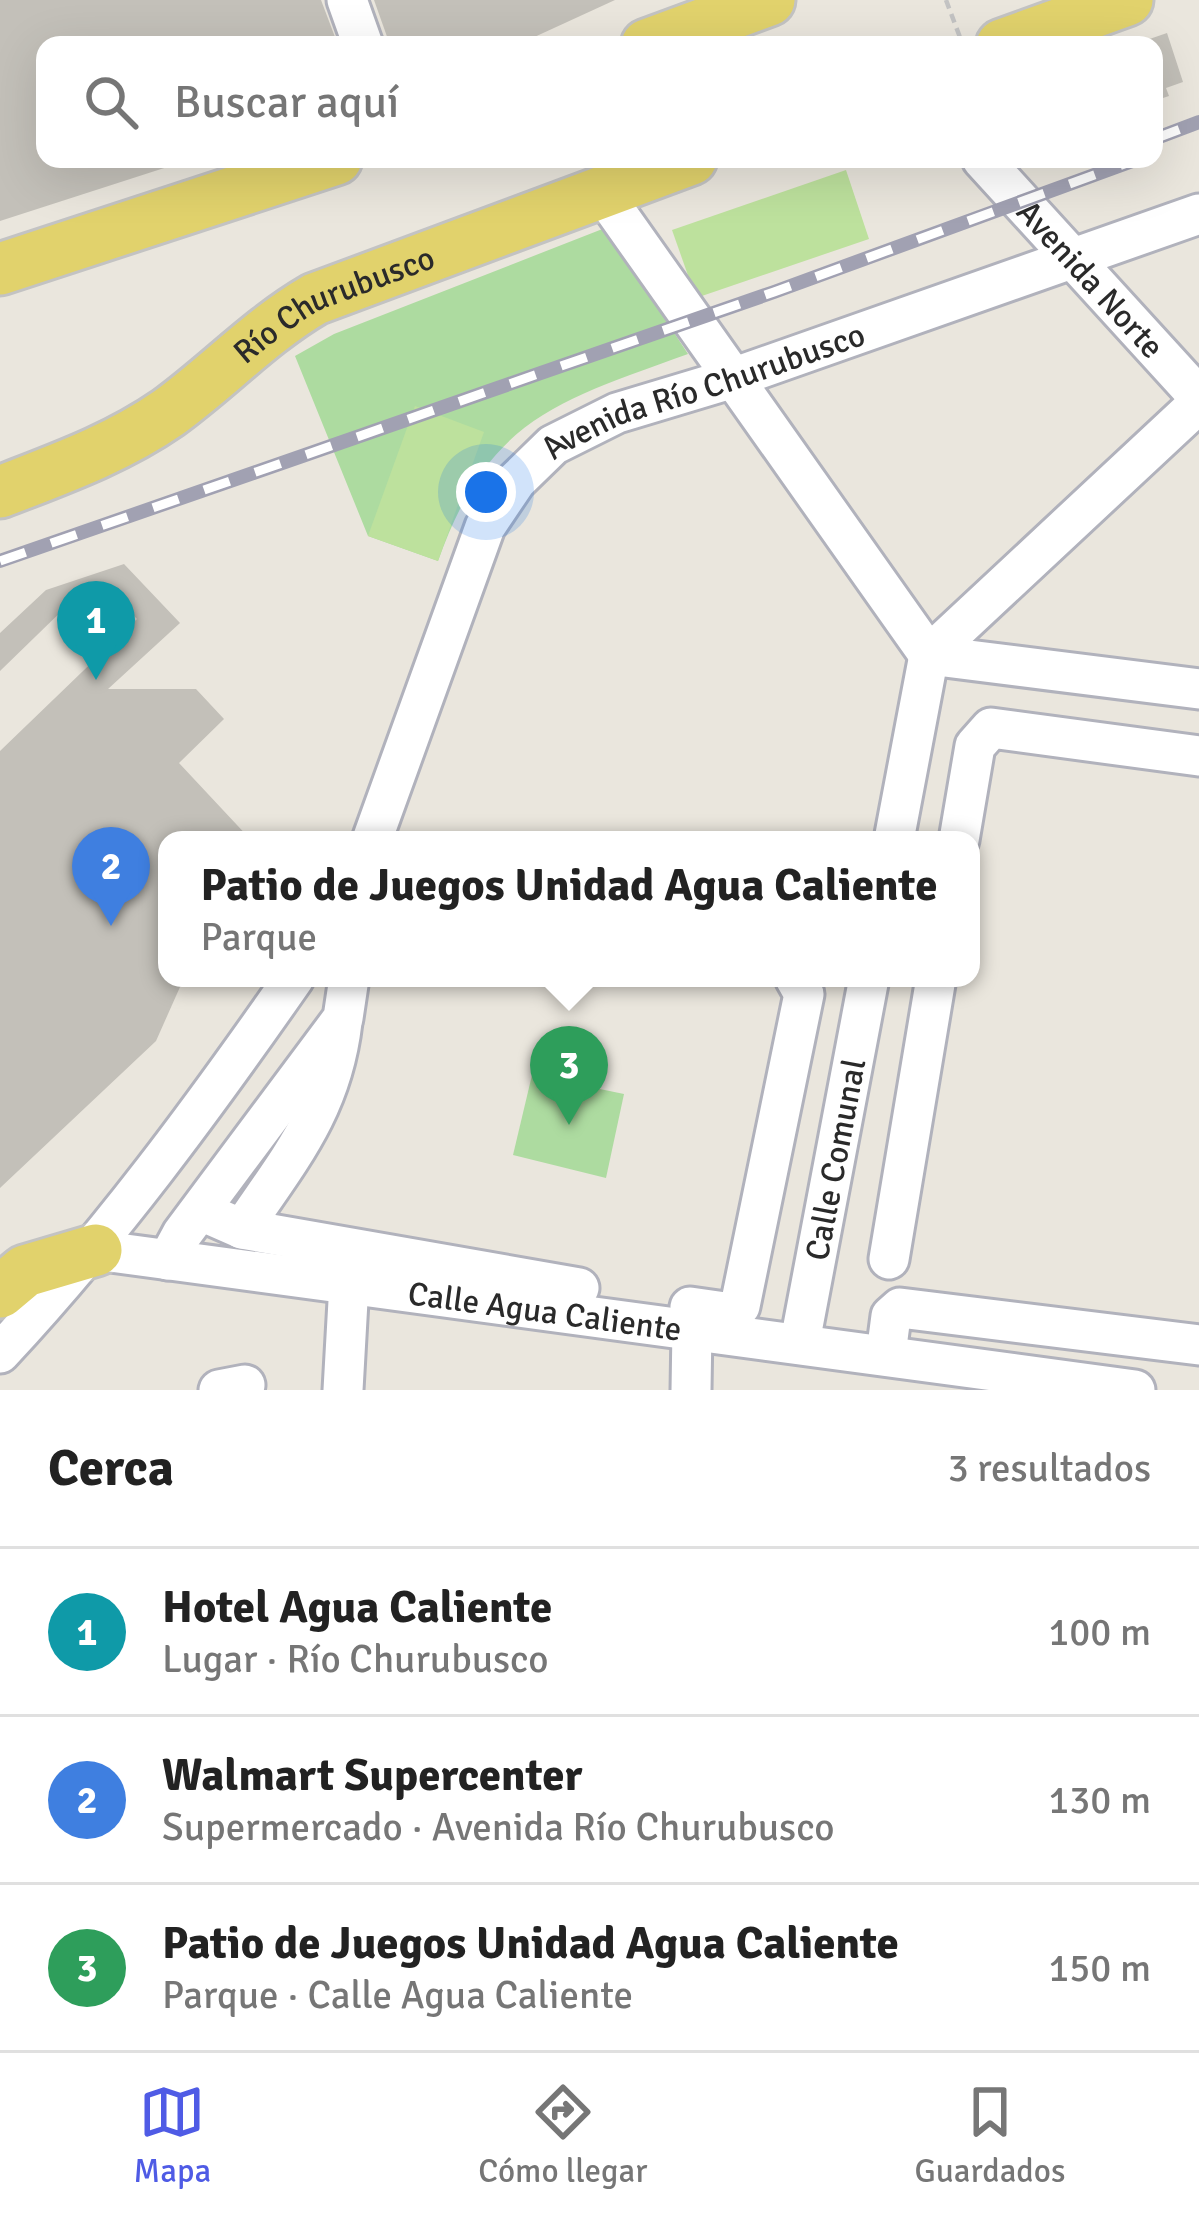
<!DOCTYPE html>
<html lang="es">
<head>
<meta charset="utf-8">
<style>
	:root { --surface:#fff; --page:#f2f2f2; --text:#222; --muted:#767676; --line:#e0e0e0; --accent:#4f5be5 }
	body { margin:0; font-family:Signika,sans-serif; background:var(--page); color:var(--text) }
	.you { position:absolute; left:486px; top:492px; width:42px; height:42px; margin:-30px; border:9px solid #fff; border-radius:50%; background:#1a73e8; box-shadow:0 0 0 18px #1a73e833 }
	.badge { display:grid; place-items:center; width:78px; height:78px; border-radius:50%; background:var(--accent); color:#fff; font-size:39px; font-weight:700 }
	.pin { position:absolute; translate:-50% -99px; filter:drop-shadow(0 3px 6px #0008) }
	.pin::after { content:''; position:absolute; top:63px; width:42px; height:36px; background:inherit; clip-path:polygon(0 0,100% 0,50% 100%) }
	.popup { position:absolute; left:158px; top:831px; width:822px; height:156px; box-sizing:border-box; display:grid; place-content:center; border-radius:24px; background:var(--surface); filter:drop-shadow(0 3px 9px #0005); font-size:39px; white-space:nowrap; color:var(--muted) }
	.popup b { font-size:45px; color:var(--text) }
	.popup::after { content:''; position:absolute; left:50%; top:100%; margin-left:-24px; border:24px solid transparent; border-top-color:var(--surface) }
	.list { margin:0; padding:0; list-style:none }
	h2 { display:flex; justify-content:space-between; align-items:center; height:156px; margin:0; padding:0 48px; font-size:51px }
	h2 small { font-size:39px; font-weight:400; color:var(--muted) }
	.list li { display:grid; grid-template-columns:78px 1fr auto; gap:36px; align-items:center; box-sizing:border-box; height:168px; padding:0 48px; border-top:3px solid var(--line) }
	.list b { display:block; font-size:45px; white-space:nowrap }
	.list p { margin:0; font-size:39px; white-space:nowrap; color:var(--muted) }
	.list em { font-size:39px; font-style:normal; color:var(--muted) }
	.icon { flex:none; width:66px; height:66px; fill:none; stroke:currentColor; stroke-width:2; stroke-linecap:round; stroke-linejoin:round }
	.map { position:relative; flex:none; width:1199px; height:1390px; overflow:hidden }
	.search { position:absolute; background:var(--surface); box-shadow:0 12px 48px #0002; left:36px; right:36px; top:36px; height:132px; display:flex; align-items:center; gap:30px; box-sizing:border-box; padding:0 42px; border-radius:24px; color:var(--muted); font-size:45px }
	.sheet { height:660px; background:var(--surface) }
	nav { display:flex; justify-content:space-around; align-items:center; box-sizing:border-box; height:168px; border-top:3px solid var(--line); background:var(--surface); font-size:33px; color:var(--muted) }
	nav a { display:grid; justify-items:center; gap:6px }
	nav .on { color:var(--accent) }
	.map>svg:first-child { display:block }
	.green { fill:#addba0 }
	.pitch { fill:#bde19d }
	.building { fill:#c3c0b9 }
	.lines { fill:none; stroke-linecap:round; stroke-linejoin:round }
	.minor-casing { stroke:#b1b2bc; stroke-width:45 }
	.major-casing { stroke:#c3c3c3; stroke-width:57 }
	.path { stroke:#c3c3c3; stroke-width:4.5; stroke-dasharray:9 6; stroke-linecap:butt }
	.minor { stroke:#fff; stroke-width:39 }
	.major { stroke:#e1d26c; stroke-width:51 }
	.rail-casing { stroke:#a1a1b2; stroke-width:14 }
	.rail { stroke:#fff; stroke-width:9; stroke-dasharray:27; stroke-linecap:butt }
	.labels { text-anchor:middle; stroke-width:10; stroke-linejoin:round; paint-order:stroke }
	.street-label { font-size:33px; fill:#2a2a2a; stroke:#fff }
</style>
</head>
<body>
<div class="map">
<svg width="1199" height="1390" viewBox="0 0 1199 1390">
	<rect width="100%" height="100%" fill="#eae6dd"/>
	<g class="green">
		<path d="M605 228 688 354C556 402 489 418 438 561L368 536 295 356 334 334Z"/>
		<path d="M532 1075 624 1094 606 1178 513 1155Z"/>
	</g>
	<g class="pitch">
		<path d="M846 170 869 239 696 298 672 230Z"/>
		<path d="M415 406 484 432 438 561 368 536Z"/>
	</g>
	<g class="building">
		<path d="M0 0H321L338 45H45V159L189 160 0 221Z"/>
		<path d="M374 0H615L517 45H390Z"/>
		<path d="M1167 33 1183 82 1166 88 1169 96 1154 101V45L1135 44Z"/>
		<path d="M124 564 180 623 108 689H196L224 719 179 763 251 840H167V978H184L156 1041 0 1188V751L137 619 114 595 71 602 0 671V633L46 590Z"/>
	</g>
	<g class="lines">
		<defs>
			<g id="minor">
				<path d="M347 0 363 45"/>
				<path id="s1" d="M982 159 1199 397"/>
				<path d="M602 192 929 655"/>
				<path d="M929 655 1199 689"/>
				<path id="s2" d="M372 840 485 527 516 481 553 445 617 413 730 379 1199 214"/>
				<path d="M894 840 929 655 1199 403"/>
				<path d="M959 840 975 746 991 728 1199 756"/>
				<path d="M201 1211 242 1229 579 1288"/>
				<path d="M242 1229C290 1158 332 1109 342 1022"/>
				<path id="s3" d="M96 1250 1135 1390"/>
				<path d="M889 1259 936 978"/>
				<path d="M168 1260 182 1234 343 1018 349 978"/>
				<path d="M690 1307 732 1313 740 1306 804 994 795 978"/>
				<path id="s4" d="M800 1342 869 978"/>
				<path d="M0 1353C110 1235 202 1110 294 978"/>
				<path d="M886 1354 891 1316 900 1308 1199 1345"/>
				<path d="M219 1390 245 1385"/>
				<path d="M343 1390 349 1283"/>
				<path d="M691 1390 692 1329"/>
			</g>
			<g id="major">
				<path d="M647 45 769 0"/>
				<path d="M1002 45 1127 0"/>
				<path d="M0 269 336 159"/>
				<path id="s5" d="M0 492C59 469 116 449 168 413 219 376 260 331 315 299L691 159"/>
				<path d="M0 1292 25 1271 96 1250"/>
			</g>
		</defs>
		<use href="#minor" class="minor-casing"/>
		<use href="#major" class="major-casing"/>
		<path class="path" d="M946 0 961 40"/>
		<use href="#minor" class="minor"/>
		<use href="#major" class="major"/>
		<defs>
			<g id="rail">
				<path d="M1154 139 1199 122"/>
				<path d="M0 561 774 292 1138 159"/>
			</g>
		</defs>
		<use href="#rail" class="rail-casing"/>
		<use href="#rail" class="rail"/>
	</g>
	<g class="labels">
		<g class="street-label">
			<text dy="12" stroke="none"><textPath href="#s1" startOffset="162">Avenida Norte</textPath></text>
			<text dy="12" stroke="none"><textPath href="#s5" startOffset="387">Río Churubusco</textPath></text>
			<text dy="12" stroke="none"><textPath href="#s2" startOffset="600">Avenida Río Churubusco</textPath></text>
			<text dy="12" stroke="none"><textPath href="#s4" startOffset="186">Calle Comunal</textPath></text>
			<text dy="12" stroke="none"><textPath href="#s3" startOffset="453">Calle Agua Caliente</textPath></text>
		</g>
	</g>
</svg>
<div class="you"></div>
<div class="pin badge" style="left:96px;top:680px;background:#0f9aa8">1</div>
<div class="pin badge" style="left:111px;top:926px;background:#3f7fe0">2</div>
<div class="pin badge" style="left:569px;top:1125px;background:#2e9e5b">3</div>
<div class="popup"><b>Patio de Juegos Unidad Agua Caliente</b>Parque</div>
<div class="search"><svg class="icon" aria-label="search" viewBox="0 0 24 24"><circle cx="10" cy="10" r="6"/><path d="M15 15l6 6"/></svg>Buscar aquí</div>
</div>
<section class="sheet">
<h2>Cerca<small>3 resultados</small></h2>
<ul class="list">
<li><span class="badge" style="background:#0f9aa8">1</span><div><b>Hotel Agua Caliente</b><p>Lugar · Río Churubusco</p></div><em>100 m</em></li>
<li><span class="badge" style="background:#3f7fe0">2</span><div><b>Walmart Supercenter</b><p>Supermercado · Avenida Río Churubusco</p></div><em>130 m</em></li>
<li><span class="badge" style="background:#2e9e5b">3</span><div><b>Patio de Juegos Unidad Agua Caliente</b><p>Parque · Calle Agua Caliente</p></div><em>150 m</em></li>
</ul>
</section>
<nav>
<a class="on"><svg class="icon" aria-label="map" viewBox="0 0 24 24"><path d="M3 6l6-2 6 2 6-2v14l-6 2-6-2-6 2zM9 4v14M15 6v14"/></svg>Mapa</a>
<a><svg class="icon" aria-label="directions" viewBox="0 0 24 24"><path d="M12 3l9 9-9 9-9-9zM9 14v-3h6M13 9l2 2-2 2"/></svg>Cómo llegar</a>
<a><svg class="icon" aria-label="saved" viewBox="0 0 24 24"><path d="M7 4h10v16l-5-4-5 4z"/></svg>Guardados</a>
</nav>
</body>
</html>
